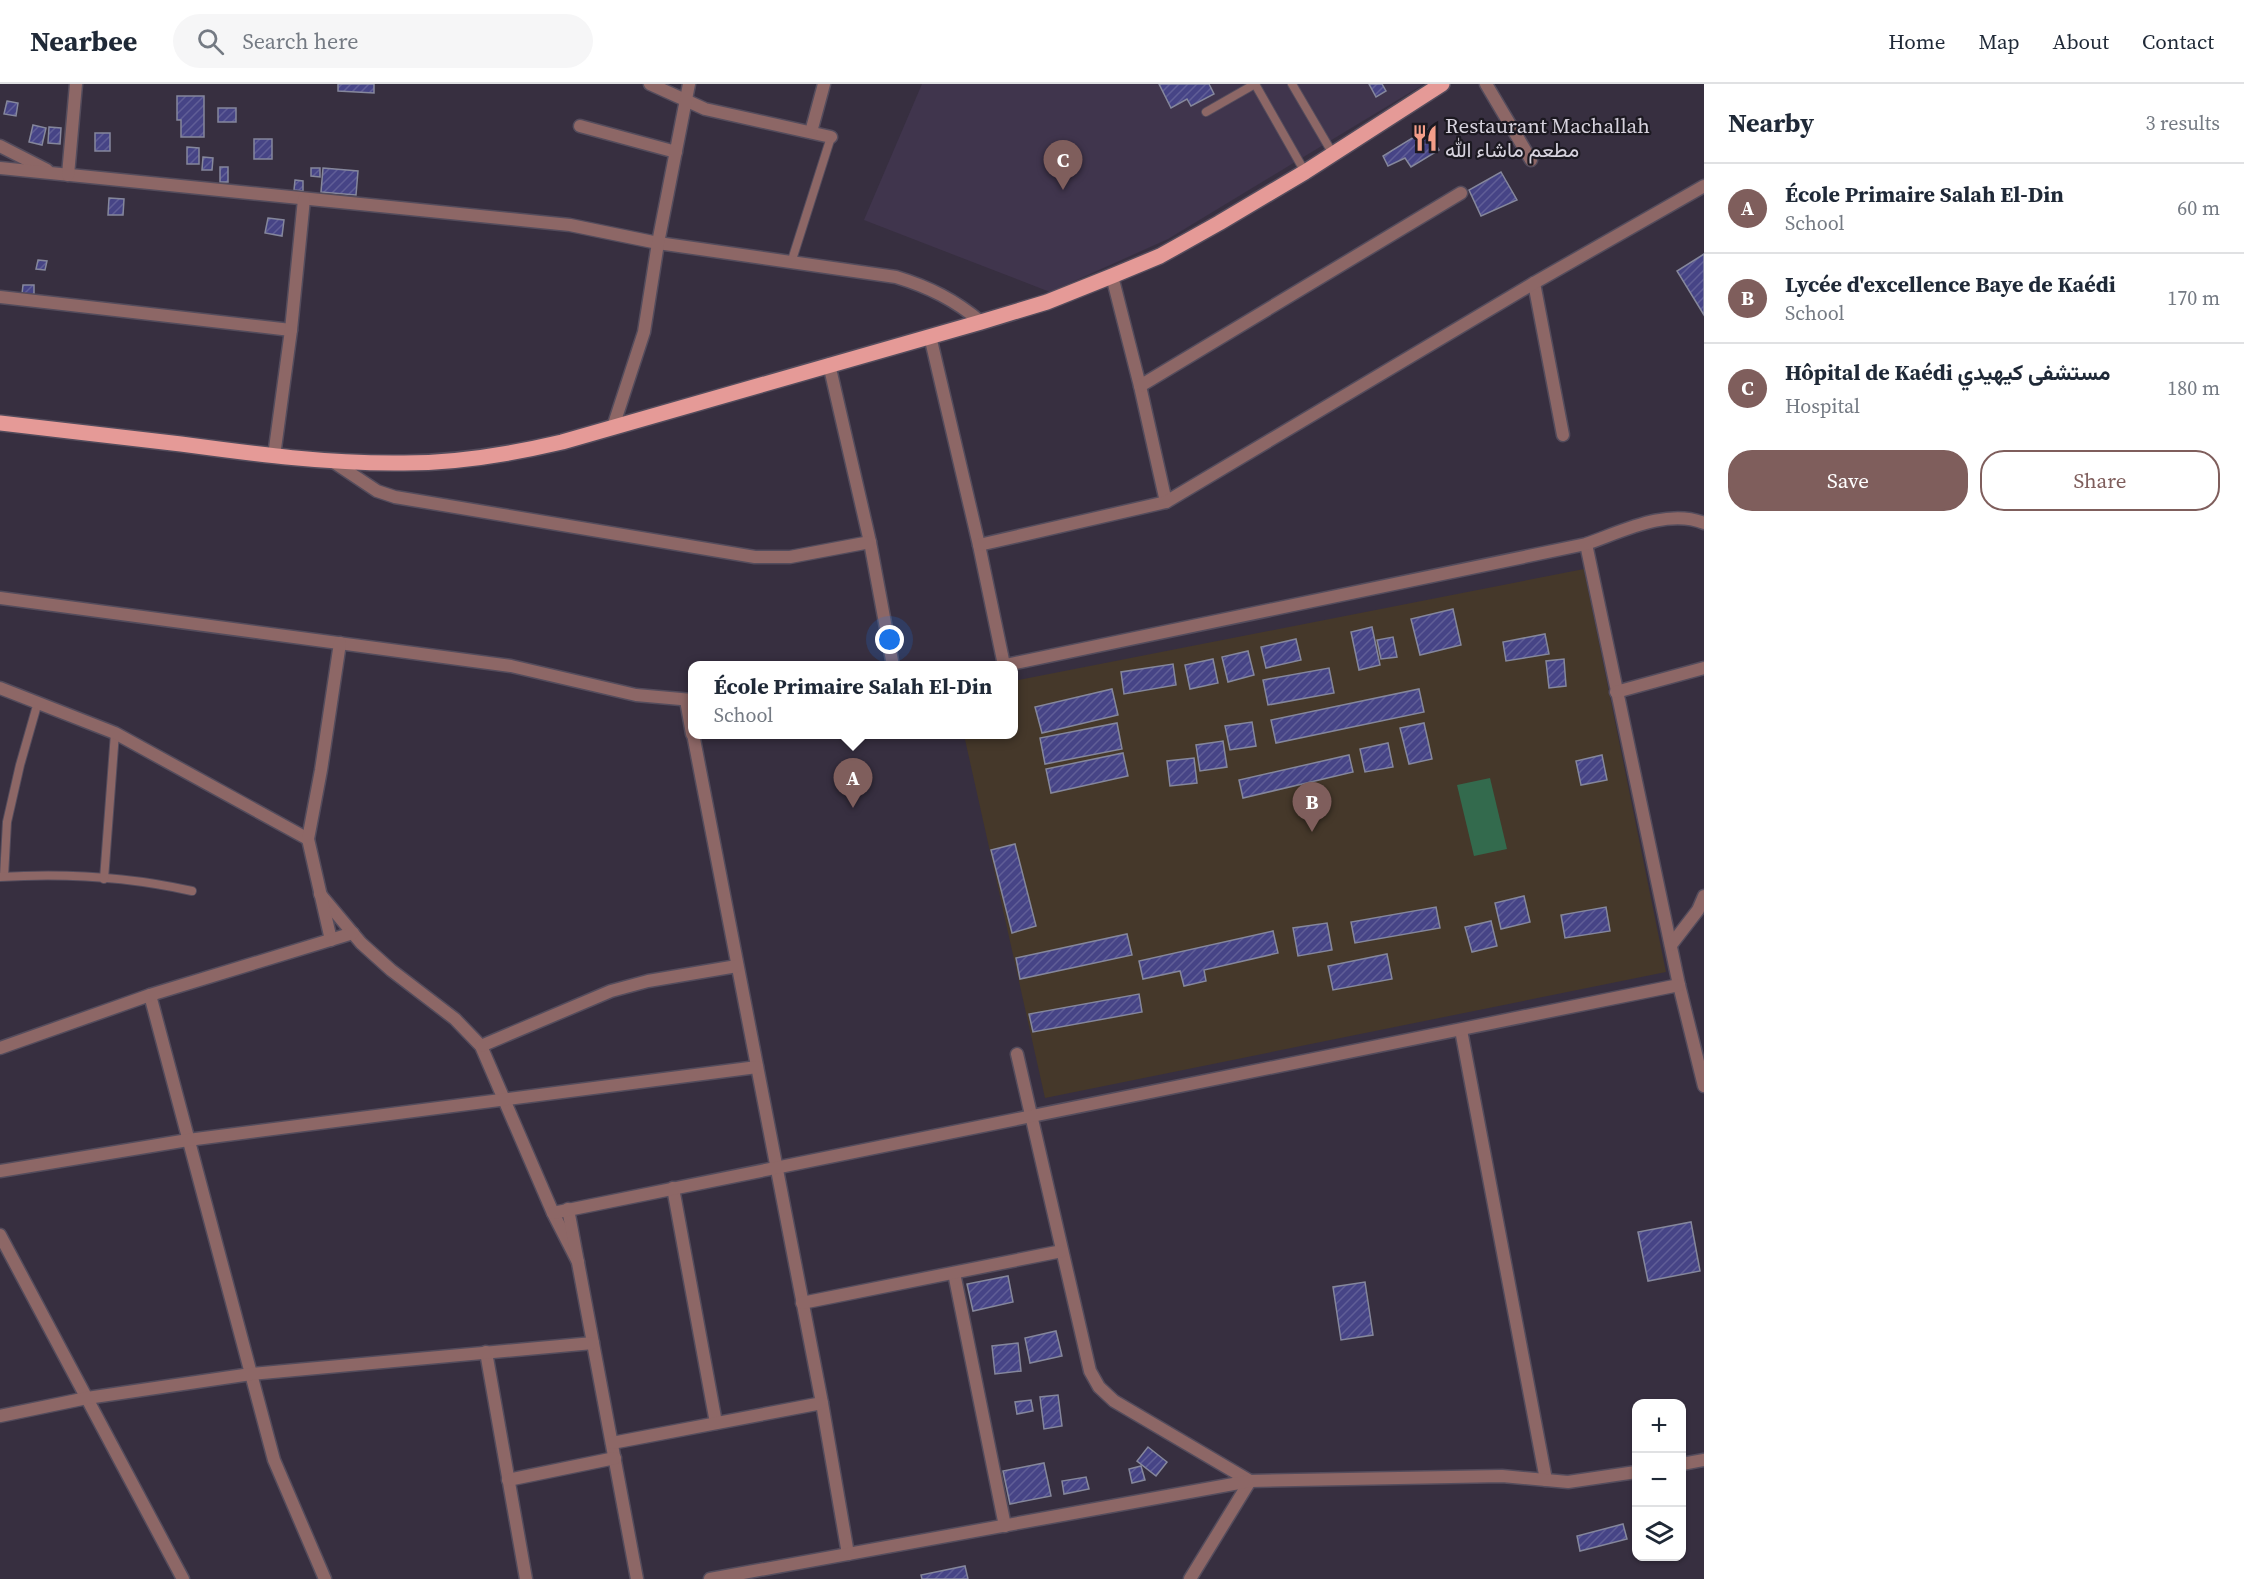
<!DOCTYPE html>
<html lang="en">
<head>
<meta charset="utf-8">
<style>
	:root { --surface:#fff; --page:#f6f6f7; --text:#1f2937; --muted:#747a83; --line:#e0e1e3; --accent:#7f5e5c }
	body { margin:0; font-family:"Source Serif 4",Vazirmatn,serif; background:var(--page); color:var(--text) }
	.controls { position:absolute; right:18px; bottom:18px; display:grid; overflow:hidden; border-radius:12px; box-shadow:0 2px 4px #0004 }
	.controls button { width:54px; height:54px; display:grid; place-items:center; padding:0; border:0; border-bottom:2px solid var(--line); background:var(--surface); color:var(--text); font:30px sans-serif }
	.you { position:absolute; left:890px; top:556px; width:21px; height:21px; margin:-15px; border:4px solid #fff; border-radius:50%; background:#1a73e8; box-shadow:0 0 0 9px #1a73e833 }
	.badge { display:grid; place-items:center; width:39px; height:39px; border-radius:50%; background:var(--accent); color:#fff; font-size:20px; font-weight:700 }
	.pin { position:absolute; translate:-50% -50px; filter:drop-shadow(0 2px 3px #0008) }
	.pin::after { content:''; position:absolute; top:32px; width:21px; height:18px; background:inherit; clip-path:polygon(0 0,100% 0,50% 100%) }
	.popup { position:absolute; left:688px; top:577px; width:330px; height:78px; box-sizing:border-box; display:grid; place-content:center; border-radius:12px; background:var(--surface); filter:drop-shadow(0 2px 4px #0005); font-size:20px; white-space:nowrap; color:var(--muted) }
	.popup b { font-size:22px; color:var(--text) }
	.popup::after { content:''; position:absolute; left:50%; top:100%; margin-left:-12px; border:12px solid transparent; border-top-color:var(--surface) }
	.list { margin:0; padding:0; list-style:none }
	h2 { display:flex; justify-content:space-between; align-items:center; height:78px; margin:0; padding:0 24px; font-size:26px }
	h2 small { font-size:20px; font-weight:400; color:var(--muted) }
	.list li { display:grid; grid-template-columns:39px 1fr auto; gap:18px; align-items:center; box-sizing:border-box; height:90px; padding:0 24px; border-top:2px solid var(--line) }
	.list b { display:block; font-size:22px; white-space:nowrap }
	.list p { margin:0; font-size:20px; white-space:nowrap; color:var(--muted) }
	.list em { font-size:20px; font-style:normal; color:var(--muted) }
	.actions { display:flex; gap:12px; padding:18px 24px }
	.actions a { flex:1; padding:14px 0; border:2px solid var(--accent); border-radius:24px; text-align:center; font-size:21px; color:var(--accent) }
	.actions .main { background:var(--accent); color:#fff }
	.icon { flex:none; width:33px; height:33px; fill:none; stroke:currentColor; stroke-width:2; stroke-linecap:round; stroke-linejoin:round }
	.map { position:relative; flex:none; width:1704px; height:1495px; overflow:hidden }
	header { display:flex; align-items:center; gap:36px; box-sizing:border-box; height:84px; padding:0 30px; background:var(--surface); border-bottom:2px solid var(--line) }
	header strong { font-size:28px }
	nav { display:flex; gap:33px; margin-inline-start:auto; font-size:21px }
	.search { width:420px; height:54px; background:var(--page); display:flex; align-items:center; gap:15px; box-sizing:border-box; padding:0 21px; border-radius:33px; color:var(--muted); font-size:22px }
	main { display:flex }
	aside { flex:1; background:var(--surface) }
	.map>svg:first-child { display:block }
	.built { fill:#40354d }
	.education { fill:#45382a }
	.pitch { fill:#336a4d }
	.building { fill:url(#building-hatch); stroke:#85879c; stroke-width:1.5 }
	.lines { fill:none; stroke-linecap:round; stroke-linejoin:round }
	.service-casing { stroke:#544c5c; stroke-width:10 }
	.minor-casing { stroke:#544c5c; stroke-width:15 }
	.primary-casing { stroke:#544c5c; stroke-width:18 }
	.service { stroke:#8d6766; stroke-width:8 }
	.minor { stroke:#8d6766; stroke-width:12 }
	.primary { stroke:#e59a97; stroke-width:15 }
	.labels { text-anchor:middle; stroke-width:4.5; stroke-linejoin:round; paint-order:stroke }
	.poi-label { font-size:21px; fill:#d6d2dd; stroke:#1c1921; text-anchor:start }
</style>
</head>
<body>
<header>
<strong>Nearbee</strong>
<div class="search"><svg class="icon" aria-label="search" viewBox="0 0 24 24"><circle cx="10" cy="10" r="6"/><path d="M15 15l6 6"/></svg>Search here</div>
<nav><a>Home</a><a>Map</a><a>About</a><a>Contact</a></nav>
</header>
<main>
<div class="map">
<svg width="1704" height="1495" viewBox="0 0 1704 1495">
	<defs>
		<pattern id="building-hatch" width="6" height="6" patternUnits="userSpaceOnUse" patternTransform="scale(1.5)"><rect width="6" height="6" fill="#464486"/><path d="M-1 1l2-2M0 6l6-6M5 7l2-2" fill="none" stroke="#605e97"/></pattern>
	</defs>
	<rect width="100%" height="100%" fill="#372f40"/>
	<path class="built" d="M922 0H1424L1168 155 1050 208 864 136Z"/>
	<path class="education" d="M1584 485 1666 888 1045 1014 964 651 1014 650V597Z"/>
	<path class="pitch" d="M1490 694 1507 765 1474 772 1457 701Z"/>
	<g class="building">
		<path d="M338 0H374V9L338 7Z"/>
		<path d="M1159 0H1209L1214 10 1191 22 1187 15 1171 24Z"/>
		<path d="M1369 0H1382L1386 7 1376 13Z"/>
		<path d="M177 12H204V53H181V36H177Z"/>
		<path d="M7 17 18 19 16 32 4 30Z"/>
		<rect x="218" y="24" width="18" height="14"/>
		<path d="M33 41 46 44 42 61 29 58Z"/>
		<path d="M49 43 61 44 60 60 48 59Z"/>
		<path d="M1427 45 1439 66 1411 83 1405 74 1388 82 1383 72Z"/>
		<rect x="95" y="49" width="15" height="18"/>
		<rect x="254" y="55" width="18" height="20"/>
		<path d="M187 63 199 64V80H187Z"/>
		<path d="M203 73 213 74 212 86H202Z"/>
		<rect x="220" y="83" width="8" height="15"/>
		<path d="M311 84H320V93L311 92Z"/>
		<path d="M323 84 358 87 356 111 321 108Z"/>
		<path d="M1501 88 1517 116 1481 132 1469 106Z"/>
		<path d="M295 96 303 97V107L294 106Z"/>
		<path d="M109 114 124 115 123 131H108Z"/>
		<path d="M268 134 284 136 282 152 265 149Z"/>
		<path d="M1704 170V231L1677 187Z"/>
		<path d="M38 176 47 177 45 186 36 185Z"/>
		<path d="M23 201H34V210H22Z"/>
		<path d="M1453 525 1461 561 1420 571 1411 535Z"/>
		<path d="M1372 543 1380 581 1359 586 1351 548Z"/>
		<path d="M1545 550 1549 570 1506 577 1503 558Z"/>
		<path d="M1393 553 1397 573 1381 575 1377 556Z"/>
		<path d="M1296 555 1301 576 1266 584 1261 563Z"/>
		<path d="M1248 567 1254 591 1228 598 1222 573Z"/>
		<path d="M1213 575 1218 599 1190 605 1185 581Z"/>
		<path d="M1564 575 1566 602 1549 604 1546 577Z"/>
		<path d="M1173 580 1176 601 1124 610 1121 588Z"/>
		<path d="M1329 584 1334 609 1268 621 1263 596Z"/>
		<path d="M1112 605 1118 631 1042 649 1035 623Z"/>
		<path d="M1419 605 1424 628 1276 659 1271 636Z"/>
		<path d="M1252 638 1256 662 1230 666 1225 642Z"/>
		<path d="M1117 639 1122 665 1045 680 1040 654Z"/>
		<path d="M1424 639 1432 675 1409 680 1400 644Z"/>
		<path d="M1223 657 1227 683 1200 687 1196 661Z"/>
		<path d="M1388 659 1393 683 1365 688 1360 665Z"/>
		<path d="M1123 669 1128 692 1051 709 1046 685Z"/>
		<path d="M1349 671 1353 688 1243 714 1239 696Z"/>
		<path d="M1602 671 1607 696 1581 701 1576 677Z"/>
		<path d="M1194 674 1197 699 1170 702 1167 677Z"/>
		<path d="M1015 760 1036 842 1012 849 991 766Z"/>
		<path d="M1524 812 1530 838 1501 845 1495 819Z"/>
		<path d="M1436 823 1440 844 1355 859 1351 838Z"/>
		<path d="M1606 823 1610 847 1565 854 1561 831Z"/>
		<path d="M1491 837 1497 862 1472 868 1465 843Z"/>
		<path d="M1327 839 1332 866 1298 872 1293 844Z"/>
		<path d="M1273 847 1278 869 1204 886 1206 897 1184 902 1180 887 1143 895 1139 877Z"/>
		<path d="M1127 850 1132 871 1020 895 1016 874Z"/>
		<path d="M1387 870 1392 895 1333 906 1328 882Z"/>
		<path d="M1139 910 1142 928 1033 948 1029 930Z"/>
		<path d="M1691 1138 1700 1187 1648 1197 1638 1148Z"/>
		<path d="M1008 1192 1013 1218 973 1227 967 1200Z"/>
		<path d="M1365 1198 1373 1251 1341 1256 1333 1203Z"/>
		<path d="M1056 1247 1062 1272 1030 1279 1025 1254Z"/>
		<path d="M1018 1259 1021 1287 995 1290 992 1262Z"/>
		<path d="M1058 1311 1062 1342 1044 1345 1040 1313Z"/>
		<path d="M1031 1316 1033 1327 1017 1330 1015 1318Z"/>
		<path d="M1148 1363 1167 1378 1156 1392 1137 1377Z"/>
		<path d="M1044 1379 1051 1412 1010 1420 1003 1387Z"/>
		<path d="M1141 1382 1145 1396 1132 1399 1129 1385Z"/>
		<path d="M1086 1393 1089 1405 1064 1410 1062 1397Z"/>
		<path d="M1623 1440 1627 1455 1580 1467 1577 1452Z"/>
		<path d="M965 1482 968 1495H922L921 1491Z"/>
	</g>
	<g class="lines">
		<defs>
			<g id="service">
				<path d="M1255 0 1305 88"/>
				<path d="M1292 0 1333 70"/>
				<path d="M1206 28 1255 0"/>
				<path d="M791 179 831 53"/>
				<path d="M4 792 7 738 20 681 38 618"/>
				<path d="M0 793C63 789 130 793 192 807"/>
				<path d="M104 795 115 649"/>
			</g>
			<g id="minor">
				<path d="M650 0 705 25 831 53"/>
				<path d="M1486 0 1531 76"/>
				<path d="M580 42 676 68"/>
				<path d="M811 48 824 0"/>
				<path d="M0 62 47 86"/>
				<path d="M0 84 570 141 658 159 896 193C929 203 955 216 981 238"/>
				<path d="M68 91 76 0"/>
				<path d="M1112 192 1140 302 1166 418"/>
				<path d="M1534 199 1563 351"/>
				<path d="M0 213 291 246"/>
				<path d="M930 252 979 461 1004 581"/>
				<path d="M829 280 870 458 893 582"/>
				<path d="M1140 302 1461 109"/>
				<path d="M613 343 644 248 658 159 689 0"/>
				<path d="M274 372 291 246 304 115"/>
				<path d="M332 377 377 407 395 413 755 473H790L870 458"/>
				<path d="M1586 460 1679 901 1704 1002"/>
				<path d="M979 461 1166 418 1534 199 1704 102"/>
				<path d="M0 514 511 582 636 611 692 616"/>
				<path d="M1001 582 1586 460C1621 448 1667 424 1704 439"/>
				<path d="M0 604 115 649 308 755"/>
				<path d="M1616 608 1704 584"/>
				<path d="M686 616 692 650"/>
				<path d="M693 650 822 1319 848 1470"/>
				<path d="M320 810 361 859 391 886 455 935 481 962 553 1129 578 1178"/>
				<path d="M331 856 308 755 321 686 340 559"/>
				<path d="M1671 861 1698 826 1704 812"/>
				<path d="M150 911 274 1376 325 1495"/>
				<path d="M1461 946 1546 1396"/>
				<path d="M481 962 611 907 648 897 737 882"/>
				<path d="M0 964 150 911 353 849"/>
				<path d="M1017 970 1090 1287 1099 1303 1114 1317 1250 1397 1190 1495"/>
				<path d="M0 1087 188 1056 757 983"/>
				<path d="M673 1104 716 1339"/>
				<path d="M568 1125 637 1495"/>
				<path d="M553 1129 1679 901"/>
				<path d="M0 1151 183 1495"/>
				<path d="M954 1189 1005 1442"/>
				<path d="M802 1219 1062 1167"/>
				<path d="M486 1268 526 1495"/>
				<path d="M0 1332 87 1314 251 1290 593 1259"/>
				<path d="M612 1359 822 1319"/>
				<path d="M1682 1380 1704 1376"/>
				<path d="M508 1396 615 1374"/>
				<path d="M710 1495 1250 1397 1502 1392 1568 1398 1636 1388"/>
			</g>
			<path id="primary" d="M0 339C60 346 121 353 181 360 255 370 329 380 404 379 457 379 511 370 562 358L981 238 1047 218 1112 192 1160 172 1219 139 1305 88 1442 0"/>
		</defs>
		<use href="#service" class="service-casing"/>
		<use href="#minor" class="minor-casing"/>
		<use href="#primary" class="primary-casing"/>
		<use href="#service" class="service"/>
		<use href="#minor" class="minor"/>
		<use href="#primary" class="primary"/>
	</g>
	<defs>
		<symbol id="restaurant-bare" viewBox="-9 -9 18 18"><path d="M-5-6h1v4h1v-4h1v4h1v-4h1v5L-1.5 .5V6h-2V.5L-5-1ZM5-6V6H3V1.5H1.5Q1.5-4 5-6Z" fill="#f49e89" stroke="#1c1921" stroke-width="2.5" paint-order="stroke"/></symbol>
	</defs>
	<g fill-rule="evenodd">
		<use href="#restaurant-bare" x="1406" y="35" width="38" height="38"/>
	</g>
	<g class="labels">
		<g class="poi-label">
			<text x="1445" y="49">Restaurant Machallah<tspan x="1445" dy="24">مطعم ماشاء الله</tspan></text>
		</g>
	</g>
</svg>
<div class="controls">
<button>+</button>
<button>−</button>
<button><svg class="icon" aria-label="layers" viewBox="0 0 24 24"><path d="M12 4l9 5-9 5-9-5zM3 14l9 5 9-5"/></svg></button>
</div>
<div class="you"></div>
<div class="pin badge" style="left:853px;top:724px">A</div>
<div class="popup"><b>École Primaire Salah El-Din</b>School</div>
<div class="pin badge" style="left:1312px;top:748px">B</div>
<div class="pin badge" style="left:1063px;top:106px">C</div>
</div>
<aside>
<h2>Nearby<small>3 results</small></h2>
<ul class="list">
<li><span class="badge">A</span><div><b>École Primaire Salah El-Din</b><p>School</p></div><em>60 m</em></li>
<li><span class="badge">B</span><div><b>Lycée d'excellence Baye de Kaédi</b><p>School</p></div><em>170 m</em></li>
<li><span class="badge">C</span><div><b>Hôpital de Kaédi مستشفى كيهيدي</b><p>Hospital</p></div><em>180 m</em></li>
</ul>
<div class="actions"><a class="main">Save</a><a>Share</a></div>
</aside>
</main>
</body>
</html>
